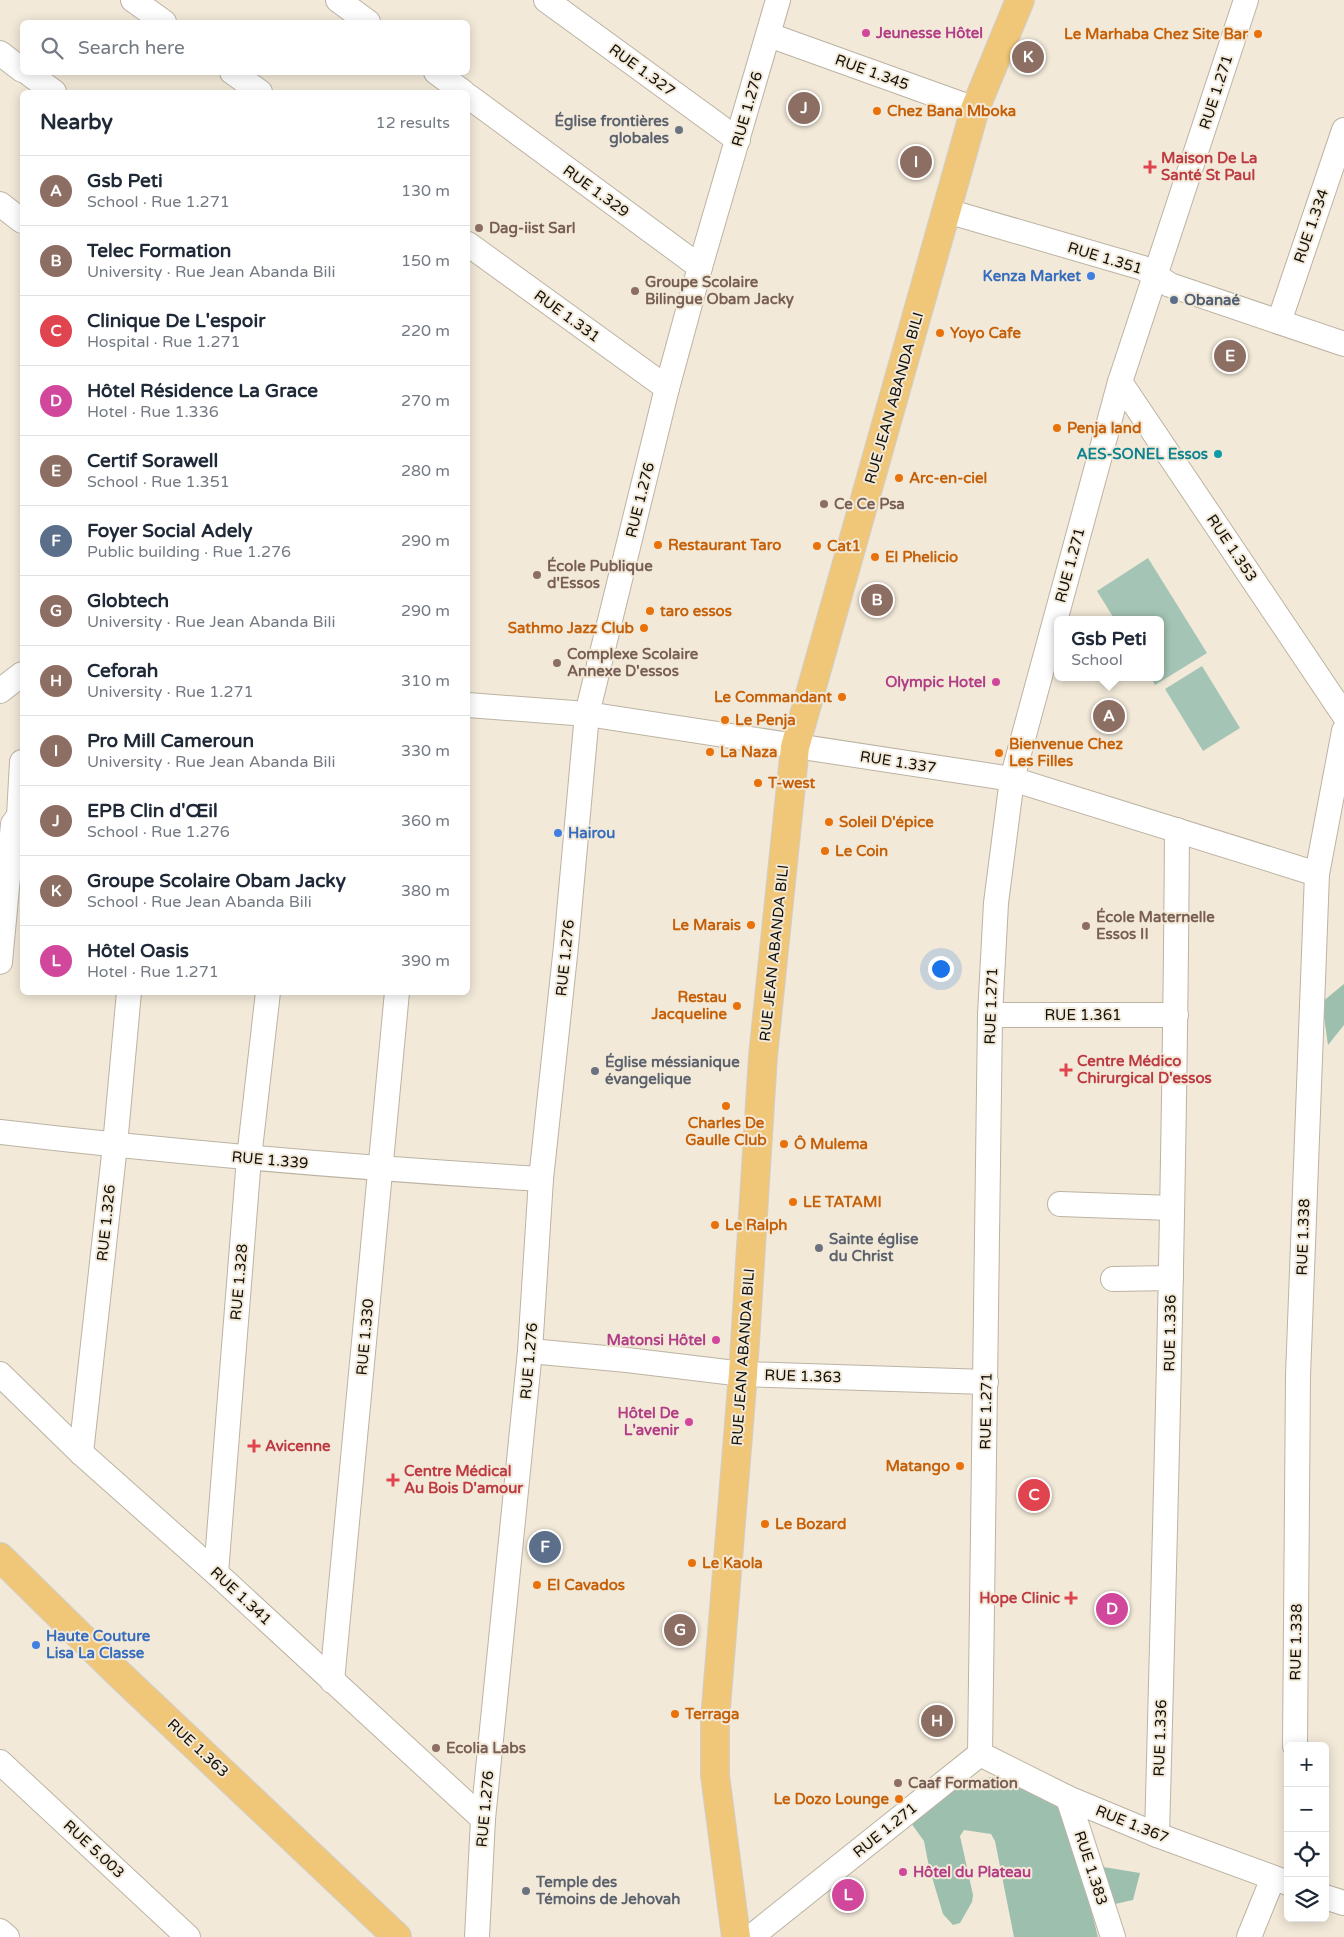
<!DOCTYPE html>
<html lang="en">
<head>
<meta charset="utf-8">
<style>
	:root { --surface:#fff; --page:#f2f2f3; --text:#1f2937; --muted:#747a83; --line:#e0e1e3; --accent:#2563eb }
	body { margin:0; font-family:"Varela Round",sans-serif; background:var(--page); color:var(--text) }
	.controls { position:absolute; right:15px; bottom:15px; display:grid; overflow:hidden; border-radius:8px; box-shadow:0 2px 12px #0003 }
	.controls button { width:45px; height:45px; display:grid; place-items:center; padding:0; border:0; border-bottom:1px solid var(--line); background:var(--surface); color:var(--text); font:25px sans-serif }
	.you { position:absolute; left:940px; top:968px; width:18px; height:18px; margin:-12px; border:4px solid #fff; border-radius:50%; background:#1a73e8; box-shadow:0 0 0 8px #1a73e833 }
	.badge { display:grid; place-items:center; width:32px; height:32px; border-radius:50%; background:var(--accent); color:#fff; font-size:16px; font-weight:700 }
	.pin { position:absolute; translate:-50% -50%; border:2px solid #fff; box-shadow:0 1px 5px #0006 }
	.popup { position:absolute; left:1054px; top:616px; width:110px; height:65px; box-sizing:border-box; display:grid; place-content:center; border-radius:8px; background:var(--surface); filter:drop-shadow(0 1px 4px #0005); font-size:16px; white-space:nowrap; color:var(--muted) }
	.popup b { font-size:19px; color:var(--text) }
	.popup::after { content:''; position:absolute; left:50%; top:100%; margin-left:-10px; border:10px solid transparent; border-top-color:var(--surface) }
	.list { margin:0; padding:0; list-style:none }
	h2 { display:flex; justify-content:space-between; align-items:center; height:65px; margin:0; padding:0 20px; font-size:21px }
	h2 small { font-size:16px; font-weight:400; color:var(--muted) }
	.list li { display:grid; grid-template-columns:32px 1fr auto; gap:15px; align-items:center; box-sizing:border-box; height:70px; padding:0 20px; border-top:1px solid var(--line) }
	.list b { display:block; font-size:19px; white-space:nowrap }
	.list p { margin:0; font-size:16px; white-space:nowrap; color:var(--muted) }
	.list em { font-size:16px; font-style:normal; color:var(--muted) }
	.icon { flex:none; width:28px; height:28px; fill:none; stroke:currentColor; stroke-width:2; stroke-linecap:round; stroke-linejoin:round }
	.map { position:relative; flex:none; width:1344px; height:1937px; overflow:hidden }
	.search { position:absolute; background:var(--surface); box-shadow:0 2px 12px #0003; left:20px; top:20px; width:450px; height:55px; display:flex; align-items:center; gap:12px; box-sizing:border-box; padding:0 18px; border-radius:8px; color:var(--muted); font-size:19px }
	.panel { position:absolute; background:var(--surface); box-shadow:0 2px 12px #0003; left:20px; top:90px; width:450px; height:905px; border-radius:8px }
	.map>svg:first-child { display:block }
	.green { fill:#a4c5b5 }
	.forest { fill:#9dbfae }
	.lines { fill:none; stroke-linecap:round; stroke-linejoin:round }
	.minor-casing { stroke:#bcb3a3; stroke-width:26 }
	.major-casing { stroke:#d0cfce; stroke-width:30 }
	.minor { stroke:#fff; stroke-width:24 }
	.major { stroke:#f0c678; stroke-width:28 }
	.hotel-dot { fill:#d1479c; stroke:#f2e9d8; stroke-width:2 }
	.food-dot { fill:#e8710a; stroke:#f2e9d8; stroke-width:2 }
	.worship-dot { fill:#6b7280; stroke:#f2e9d8; stroke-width:2 }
	.health-dot { fill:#e0444e; stroke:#f2e9d8; stroke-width:2 }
	.education-dot { fill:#8d6e63; stroke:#f2e9d8; stroke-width:2 }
	.shop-dot { fill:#3f7fe0; stroke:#f2e9d8; stroke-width:2 }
	.service-dot { fill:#5c6f8a; stroke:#f2e9d8; stroke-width:2 }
	.culture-dot { fill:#0f9aa8; stroke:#f2e9d8; stroke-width:2 }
	.labels { text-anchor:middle; stroke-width:4; stroke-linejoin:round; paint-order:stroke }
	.hotel-label { font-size:15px; font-weight:bold; fill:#b23c85; stroke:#f2e9d8; text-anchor:end }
	.food-label { font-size:15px; font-weight:bold; fill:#c56008; stroke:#f2e9d8; text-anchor:start }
	.street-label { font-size:15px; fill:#13100a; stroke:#f2e9d8 }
	.worship-label { font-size:15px; font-weight:bold; fill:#5b616d; stroke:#f2e9d8; text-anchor:start }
	.health-label { font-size:15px; font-weight:bold; fill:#be3a42; stroke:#f2e9d8; text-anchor:start }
	.education-label { font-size:15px; font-weight:bold; fill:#785e54; stroke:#f2e9d8; text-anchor:start }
	.shop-label { font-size:15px; font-weight:bold; fill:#366cbe; stroke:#f2e9d8; text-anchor:start }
	.service-label { font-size:15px; font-weight:bold; fill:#4e5e75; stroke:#f2e9d8; text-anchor:start }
	.culture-label { font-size:15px; font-weight:bold; fill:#0d838f; stroke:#f2e9d8; text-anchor:end }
</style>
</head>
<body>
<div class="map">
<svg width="1344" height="1937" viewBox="0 0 1344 1937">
	<rect width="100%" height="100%" fill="#f2e9d8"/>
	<g class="green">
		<path d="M1148 558 1207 653 1155 685 1151 677H1160V620H1115L1097 591Z"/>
		<path d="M1202 666 1240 728 1203 751 1165 689Z"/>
	</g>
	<g class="forest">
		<path d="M1344 984V1025L1328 1045 1322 1002Z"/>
		<path d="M1004 1775 1064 1808 1085 1864 1140 1873 1133 1900 1115 1904 1089 1902 1098 1937H1014L995 1841 991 1834 964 1830 960 1836 973 1895 972 1902 960 1923 953 1925 943 1914 929 1867 924 1841 911 1823 957 1783Z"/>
	</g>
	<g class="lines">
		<defs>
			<g id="minor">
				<path d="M133 0 164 22"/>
				<path d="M338 0 368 22"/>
				<path d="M546 0 738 140"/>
				<path d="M769 35 975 109"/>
				<path d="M0 53 22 70"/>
				<path d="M27 72 54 92"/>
				<path d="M232 72 260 92"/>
				<path d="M436 72 463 92"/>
				<path d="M468 96 700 267"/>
				<path d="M0 204 22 221"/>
				<path d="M947 211 1143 268 1170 285 1344 344"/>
				<path d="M468 244 667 388"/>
				<path d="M1279 322 1344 130"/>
				<path d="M1120 382 1344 715"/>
				<path d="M0 691 22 674"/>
				<path d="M468 705 587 714 1012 779 1317 874"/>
				<path d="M0 962 13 824 19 816 22 762"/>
				<path d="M990 1015H1176"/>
				<path d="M0 1132C180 1153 360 1168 541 1179"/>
				<path d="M1060 1204 1172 1208"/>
				<path d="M1113 1279 1171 1278"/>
				<path d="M530 1351 627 1360 743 1374 986 1382"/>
				<path d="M0 1374 81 1453 216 1573 483 1819"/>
				<path d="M81 1453 115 1145 129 992"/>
				<path d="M216 1573 249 1158 268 992"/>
				<path d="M332 1681 397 992"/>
				<path d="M1295 1746 1298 1376 1317 874 1344 731"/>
				<path d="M980 1754 990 1015 996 903 1012 779 1120 382 1246 0"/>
				<path d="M980 1754 1068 1798 1157 1835 1288 1883"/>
				<path d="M0 1762 188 1937"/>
				<path d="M1068 1798 1113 1937"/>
				<path d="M1157 1835C1166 1500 1175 1165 1177 830"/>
				<path d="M1325 1897 1344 1903"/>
				<path d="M0 1931 7 1937"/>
				<path d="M477 1937 483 1819 530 1351 541 1179 566 946 587 714 667 388 700 267 778 0"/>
				<path d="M751 1937 980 1754"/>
				<path d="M1249 1937 1273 1878"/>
			</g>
			<g id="major">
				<path d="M0 1557 119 1674 397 1937"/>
				<path d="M736 1937 715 1775V1720L743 1374 763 1056 795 747 975 109 1020 0"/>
			</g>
		</defs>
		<use href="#minor" class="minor-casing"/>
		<use href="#major" class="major-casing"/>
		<use href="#minor" class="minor"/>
		<use href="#major" class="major"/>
	</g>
	<g class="hotel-dot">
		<circle cx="866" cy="33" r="5"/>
		<circle cx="996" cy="682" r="5"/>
		<circle cx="716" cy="1340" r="5"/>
		<circle cx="689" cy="1422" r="5"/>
		<circle cx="903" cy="1872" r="5"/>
	</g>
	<g class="food-dot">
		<circle cx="1258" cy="34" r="5"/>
		<circle cx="877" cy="111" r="5"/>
		<circle cx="940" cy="333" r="5"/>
		<circle cx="1057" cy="428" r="5"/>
		<circle cx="899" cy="478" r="5"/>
		<circle cx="658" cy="545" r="5"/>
		<circle cx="817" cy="546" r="5"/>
		<circle cx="875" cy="557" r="5"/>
		<circle cx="650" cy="611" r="5"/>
		<circle cx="644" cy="628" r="5"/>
		<circle cx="842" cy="697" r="5"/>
		<circle cx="725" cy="720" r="5"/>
		<circle cx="710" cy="752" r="5"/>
		<circle cx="999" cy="753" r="5"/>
		<circle cx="758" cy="783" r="5"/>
		<circle cx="829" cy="822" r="5"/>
		<circle cx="825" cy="851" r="5"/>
		<circle cx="751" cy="925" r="5"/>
		<circle cx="737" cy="1006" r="5"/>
		<circle cx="726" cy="1106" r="5"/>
		<circle cx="784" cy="1144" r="5"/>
		<circle cx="793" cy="1202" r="5"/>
		<circle cx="715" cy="1225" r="5"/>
		<circle cx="960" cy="1466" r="5"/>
		<circle cx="765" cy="1524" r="5"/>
		<circle cx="692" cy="1563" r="5"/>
		<circle cx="537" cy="1585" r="5"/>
		<circle cx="675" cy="1714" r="5"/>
		<circle cx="899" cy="1799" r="5"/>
	</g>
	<g class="worship-dot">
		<circle cx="679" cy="130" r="5"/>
		<circle cx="595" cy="1071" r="5"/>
		<circle cx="819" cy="1248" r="5"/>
		<circle cx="526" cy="1891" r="5"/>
	</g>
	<g class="health-dot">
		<path d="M1147.5 159.5h5v5h5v5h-5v5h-5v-5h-5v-5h5z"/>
		<path d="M1063.5 1062.5h5v5h5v5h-5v5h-5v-5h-5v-5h5z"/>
		<path d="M251.5 1438.5h5v5h5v5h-5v5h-5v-5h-5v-5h5z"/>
		<path d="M390.5 1472.5h5v5h5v5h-5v5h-5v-5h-5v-5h5z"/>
		<path d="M1068.5 1590.5h5v5h5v5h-5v5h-5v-5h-5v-5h5z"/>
	</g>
	<g class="education-dot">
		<circle cx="479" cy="228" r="5"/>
		<circle cx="635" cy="291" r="5"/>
		<circle cx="824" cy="504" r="5"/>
		<circle cx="537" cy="575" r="5"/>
		<circle cx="557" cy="663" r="5"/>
		<circle cx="1086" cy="926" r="5"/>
		<circle cx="436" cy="1748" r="5"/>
		<circle cx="898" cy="1783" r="5"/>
	</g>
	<g class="shop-dot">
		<circle cx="1091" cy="276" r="5"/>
		<circle cx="558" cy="833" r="5"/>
		<circle cx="36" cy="1645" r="5"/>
	</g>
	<circle class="service-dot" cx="1174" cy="300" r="5"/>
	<circle class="culture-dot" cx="1218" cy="454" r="5"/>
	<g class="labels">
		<g class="hotel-label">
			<text x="876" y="38" text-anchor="start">Jeunesse Hôtel</text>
			<text x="986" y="687">Olympic Hotel</text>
			<text x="706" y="1345">Matonsi Hôtel</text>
			<text x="679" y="1418">Hôtel De<tspan x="679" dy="17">L'avenir</tspan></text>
			<text x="913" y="1877" text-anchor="start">Hôtel du Plateau</text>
		</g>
		<g class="food-label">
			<text x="1248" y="39" text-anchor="end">Le Marhaba Chez Site Bar</text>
			<text x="887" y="116">Chez Bana Mboka</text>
			<text x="950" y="338">Yoyo Cafe</text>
			<text x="1067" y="433">Penja land</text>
			<text x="909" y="483">Arc-en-ciel</text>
			<text x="668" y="550">Restaurant Taro</text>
			<text x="827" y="551">Cat1</text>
			<text x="885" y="562">El Phelicio</text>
			<text x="660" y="616">taro essos</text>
			<text x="634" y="633" text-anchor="end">Sathmo Jazz Club</text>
			<text x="832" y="702" text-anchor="end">Le Commandant</text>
			<text x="735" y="725">Le Penja</text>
			<text x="1009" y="749">Bienvenue Chez<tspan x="1009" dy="17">Les Filles</tspan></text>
			<text x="720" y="757">La Naza</text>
			<text x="768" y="788">T-west</text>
			<text x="839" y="827">Soleil D'épice</text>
			<text x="835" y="856">Le Coin</text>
			<text x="741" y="930" text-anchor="end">Le Marais</text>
			<text x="727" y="1002" text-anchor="end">Restau<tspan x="727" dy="17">Jacqueline</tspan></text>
			<text x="726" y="1128" text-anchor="middle">Charles De<tspan x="726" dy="17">Gaulle Club</tspan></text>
			<text x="794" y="1149">Ô Mulema</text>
			<text x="803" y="1207">LE TATAMI</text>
			<text x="725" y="1230">Le Ralph</text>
			<text x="950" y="1471" text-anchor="end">Matango</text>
			<text x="775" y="1529">Le Bozard</text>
			<text x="702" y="1568">Le Kaola</text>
			<text x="547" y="1590">El Cavados</text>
			<text x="685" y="1719">Terraga</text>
			<text x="889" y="1804" text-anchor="end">Le Dozo Lounge</text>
		</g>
		<g class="street-label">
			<text transform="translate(642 70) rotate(36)" y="5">RUE 1.327</text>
			<text transform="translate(872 72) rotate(20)" y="5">RUE 1.345</text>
			<text transform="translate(1216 92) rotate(-72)" y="5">RUE 1.271</text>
			<text transform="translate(747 109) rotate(-74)" y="5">RUE 1.276</text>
			<text transform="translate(596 191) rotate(36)" y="5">RUE 1.329</text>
			<text transform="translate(1311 226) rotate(-71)" y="5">RUE 1.334</text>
			<text transform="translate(1105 258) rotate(17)" y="5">RUE 1.351</text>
			<text transform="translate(567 316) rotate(36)" y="5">RUE 1.331</text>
			<text transform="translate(894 398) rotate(-74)" y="5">RUE JEAN ABANDA BILI</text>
			<text transform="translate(640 500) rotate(-76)" y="5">RUE 1.276</text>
			<text transform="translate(1232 548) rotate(56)" y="5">RUE 1.353</text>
			<text transform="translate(1070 565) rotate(-75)" y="5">RUE 1.271</text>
			<text transform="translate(898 762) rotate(9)" y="5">RUE 1.337</text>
			<text transform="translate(774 953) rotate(-84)" y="5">RUE JEAN ABANDA BILI</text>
			<text transform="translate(565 958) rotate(-84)" y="5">RUE 1.276</text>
			<text transform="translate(991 1006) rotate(-88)" y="5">RUE 1.271</text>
			<text x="1083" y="1020">RUE 1.361</text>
			<text transform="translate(270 1160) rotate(5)" y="5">RUE 1.339</text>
			<text transform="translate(106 1223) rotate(-84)" y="5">RUE 1.326</text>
			<text transform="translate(1303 1237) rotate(-88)" y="5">RUE 1.338</text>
			<text transform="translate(239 1282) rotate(-85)" y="5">RUE 1.328</text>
			<text transform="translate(1170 1333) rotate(-89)" y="5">RUE 1.336</text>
			<text transform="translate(365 1337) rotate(-85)" y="5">RUE 1.330</text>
			<text transform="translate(743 1357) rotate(-86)" y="5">RUE JEAN ABANDA BILI</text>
			<text transform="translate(529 1361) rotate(-85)" y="5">RUE 1.276</text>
			<text transform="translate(803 1376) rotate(2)" y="5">RUE 1.363</text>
			<text transform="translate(986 1411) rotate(-89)" y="5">RUE 1.271</text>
			<text transform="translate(241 1596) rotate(43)" y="5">RUE 1.341</text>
			<text transform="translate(1296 1642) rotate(-89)" y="5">RUE 1.338</text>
			<text transform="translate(1160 1738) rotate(-88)" y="5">RUE 1.336</text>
			<text transform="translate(198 1748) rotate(43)" y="5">RUE 1.363</text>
			<text transform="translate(485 1809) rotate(-85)" y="5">RUE 1.276</text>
			<text transform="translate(1132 1824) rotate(22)" y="5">RUE 1.367</text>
			<text transform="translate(885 1830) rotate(-39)" y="5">RUE 1.271</text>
			<text transform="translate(94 1849) rotate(43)" y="5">RUE 5.003</text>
			<text transform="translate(1091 1868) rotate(72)" y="5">RUE 1.383</text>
		</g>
		<g class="worship-label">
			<text x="669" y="126" text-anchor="end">Église frontières<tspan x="669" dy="17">globales</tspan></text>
			<text x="605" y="1067">Église méssianique<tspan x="605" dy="17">évangelique</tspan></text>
			<text x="829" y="1244">Sainte église<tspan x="829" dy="17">du Christ</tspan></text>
			<text x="536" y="1887">Temple des<tspan x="536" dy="17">Témoins de Jehovah</tspan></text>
		</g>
		<g class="health-label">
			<text x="1161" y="163">Maison De La<tspan x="1161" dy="17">Santé St Paul</tspan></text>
			<text x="1077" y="1066">Centre Médico<tspan x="1077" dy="17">Chirurgical D'essos</tspan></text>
			<text x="265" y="1451">Avicenne</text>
			<text x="404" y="1476">Centre Médical<tspan x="404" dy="17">Au Bois D'amour</tspan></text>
			<text x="1060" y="1603" text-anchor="end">Hope Clinic</text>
		</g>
		<g class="education-label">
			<text x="489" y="233">Dag-iist Sarl</text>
			<text x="645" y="287">Groupe Scolaire<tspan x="645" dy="17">Bilingue Obam Jacky</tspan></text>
			<text x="834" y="509">Ce Ce Psa</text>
			<text x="547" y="571">École Publique<tspan x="547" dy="17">d'Essos</tspan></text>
			<text x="567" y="659">Complexe Scolaire<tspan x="567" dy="17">Annexe D'essos</tspan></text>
			<text x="1096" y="922">École Maternelle<tspan x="1096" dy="17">Essos II</tspan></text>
			<text x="446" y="1753">Ecolia Labs</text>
			<text x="908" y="1788">Caaf Formation</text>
		</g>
		<g class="shop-label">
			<text x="1081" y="281" text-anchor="end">Kenza Market</text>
			<text x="568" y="838">Hairou</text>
			<text x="46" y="1641">Haute Couture<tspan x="46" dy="17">Lisa La Classe</tspan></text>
		</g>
		<g class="service-label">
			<text x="1184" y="305">Obanaé</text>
		</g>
		<g class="culture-label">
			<text x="1208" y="459">AES-SONEL Essos</text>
		</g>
	</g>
</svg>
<div class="controls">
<button>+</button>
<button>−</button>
<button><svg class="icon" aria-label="locate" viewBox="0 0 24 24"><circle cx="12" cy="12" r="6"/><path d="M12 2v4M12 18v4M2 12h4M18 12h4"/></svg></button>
<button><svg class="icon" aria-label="layers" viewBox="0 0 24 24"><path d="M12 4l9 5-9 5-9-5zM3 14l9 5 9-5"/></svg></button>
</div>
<div class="you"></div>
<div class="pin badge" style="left:1109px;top:716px;background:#8d6e63">A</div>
<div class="popup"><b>Gsb Peti</b>School</div>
<div class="pin badge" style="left:877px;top:600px;background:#8d6e63">B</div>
<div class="pin badge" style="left:1034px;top:1495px;background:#e0444e">C</div>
<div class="pin badge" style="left:1112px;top:1609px;background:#d1479c">D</div>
<div class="pin badge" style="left:1230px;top:356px;background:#8d6e63">E</div>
<div class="pin badge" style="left:545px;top:1547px;background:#5c6f8a">F</div>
<div class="pin badge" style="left:680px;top:1630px;background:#8d6e63">G</div>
<div class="pin badge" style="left:937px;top:1721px;background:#8d6e63">H</div>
<div class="pin badge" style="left:916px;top:162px;background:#8d6e63">I</div>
<div class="pin badge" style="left:804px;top:108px;background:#8d6e63">J</div>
<div class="pin badge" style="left:1028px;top:57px;background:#8d6e63">K</div>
<div class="pin badge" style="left:848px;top:1895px;background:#d1479c">L</div>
<div class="search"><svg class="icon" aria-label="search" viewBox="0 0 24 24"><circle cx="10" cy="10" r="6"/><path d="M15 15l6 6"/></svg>Search here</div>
<section class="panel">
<h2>Nearby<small>12 results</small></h2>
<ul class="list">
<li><span class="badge" style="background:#8d6e63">A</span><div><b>Gsb Peti</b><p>School · Rue 1.271</p></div><em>130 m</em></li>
<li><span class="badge" style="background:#8d6e63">B</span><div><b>Telec Formation</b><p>University · Rue Jean Abanda Bili</p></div><em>150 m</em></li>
<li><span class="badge" style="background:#e0444e">C</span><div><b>Clinique De L'espoir</b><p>Hospital · Rue 1.271</p></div><em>220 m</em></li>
<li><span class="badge" style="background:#d1479c">D</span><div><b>Hôtel Résidence La Grace</b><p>Hotel · Rue 1.336</p></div><em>270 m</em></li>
<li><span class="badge" style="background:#8d6e63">E</span><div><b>Certif Sorawell</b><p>School · Rue 1.351</p></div><em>280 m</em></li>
<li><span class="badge" style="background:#5c6f8a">F</span><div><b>Foyer Social Adely</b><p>Public building · Rue 1.276</p></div><em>290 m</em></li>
<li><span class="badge" style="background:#8d6e63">G</span><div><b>Globtech</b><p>University · Rue Jean Abanda Bili</p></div><em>290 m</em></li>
<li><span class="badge" style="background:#8d6e63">H</span><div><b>Ceforah</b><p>University · Rue 1.271</p></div><em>310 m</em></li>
<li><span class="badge" style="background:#8d6e63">I</span><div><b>Pro Mill Cameroun</b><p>University · Rue Jean Abanda Bili</p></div><em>330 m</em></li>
<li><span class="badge" style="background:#8d6e63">J</span><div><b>EPB Clin d'Œil</b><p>School · Rue 1.276</p></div><em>360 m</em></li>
<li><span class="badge" style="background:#8d6e63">K</span><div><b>Groupe Scolaire Obam Jacky</b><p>School · Rue Jean Abanda Bili</p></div><em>380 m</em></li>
<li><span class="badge" style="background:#d1479c">L</span><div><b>Hôtel Oasis</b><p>Hotel · Rue 1.271</p></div><em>390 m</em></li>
</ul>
</section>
</div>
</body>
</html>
